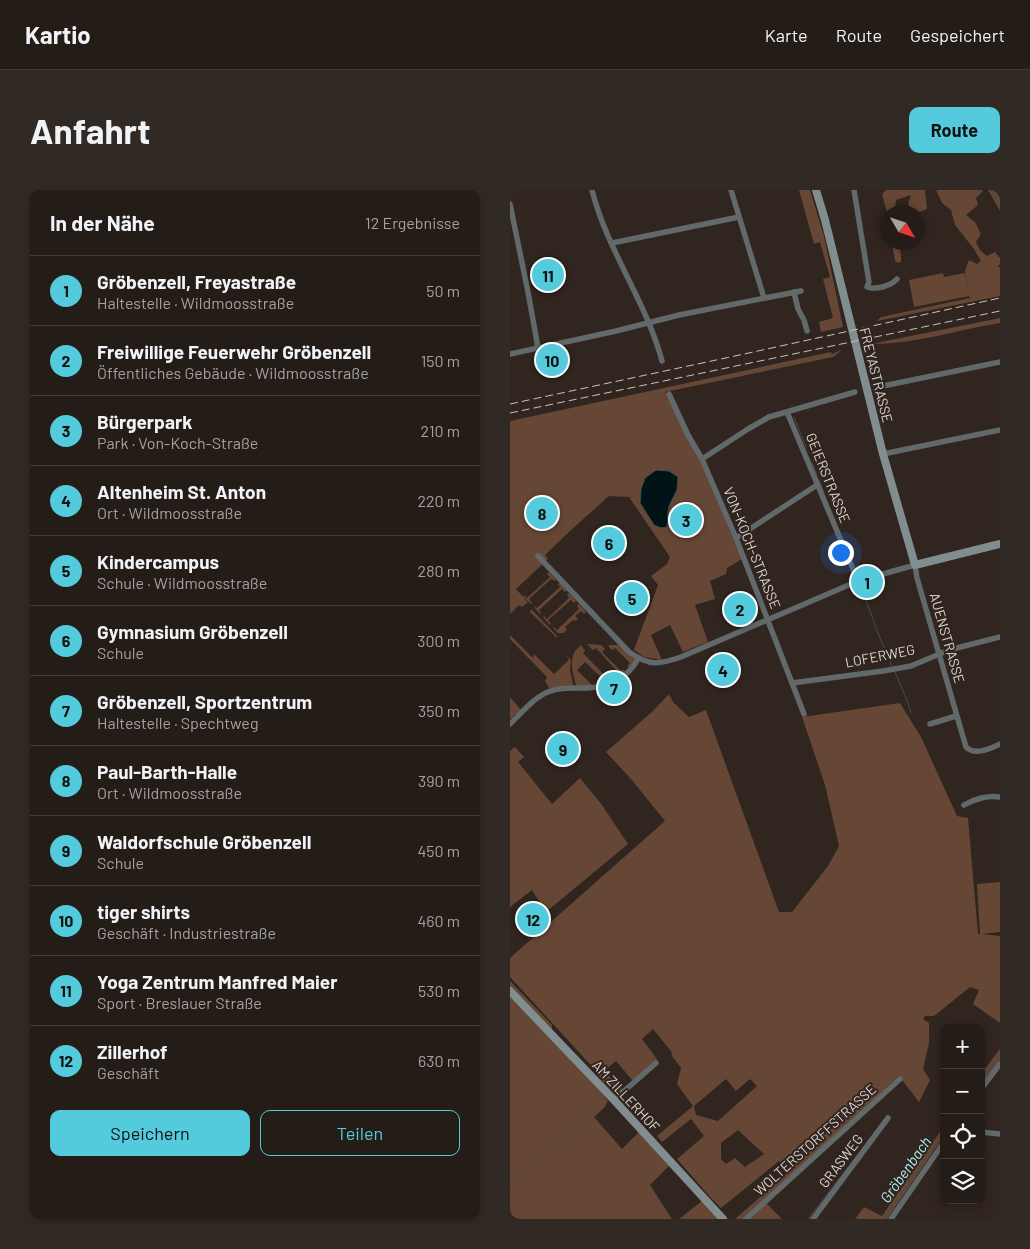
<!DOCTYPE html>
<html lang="de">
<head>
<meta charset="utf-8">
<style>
	:root { --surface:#241c17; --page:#302924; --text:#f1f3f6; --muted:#a3a1a1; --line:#413a36; --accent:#54cadd }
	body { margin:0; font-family:Barlow,sans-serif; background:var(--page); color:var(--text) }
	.controls { position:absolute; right:15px; bottom:15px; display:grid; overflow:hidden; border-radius:10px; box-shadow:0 2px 8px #0003 }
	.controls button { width:45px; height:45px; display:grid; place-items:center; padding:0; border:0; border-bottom:1px solid var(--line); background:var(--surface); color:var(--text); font:25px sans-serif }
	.compass { position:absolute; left:370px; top:15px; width:45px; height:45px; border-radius:50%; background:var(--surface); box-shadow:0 2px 8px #0003; rotate:129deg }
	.you { position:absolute; left:330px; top:362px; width:18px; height:18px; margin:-12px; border:4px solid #fff; border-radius:50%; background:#1a73e8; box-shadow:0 0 0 8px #1a73e833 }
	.badge { display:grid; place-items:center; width:32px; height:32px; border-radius:50%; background:var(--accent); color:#111; font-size:16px; font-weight:700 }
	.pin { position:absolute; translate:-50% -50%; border:2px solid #fff; box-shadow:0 1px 5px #0006 }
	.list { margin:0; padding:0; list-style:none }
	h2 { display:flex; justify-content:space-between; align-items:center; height:65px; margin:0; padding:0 20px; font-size:21px }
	h2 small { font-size:16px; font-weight:400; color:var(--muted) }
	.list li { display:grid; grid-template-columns:32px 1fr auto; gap:15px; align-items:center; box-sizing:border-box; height:70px; padding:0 20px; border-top:1px solid var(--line) }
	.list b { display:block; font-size:19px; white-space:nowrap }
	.list p { margin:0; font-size:16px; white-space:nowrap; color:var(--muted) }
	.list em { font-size:16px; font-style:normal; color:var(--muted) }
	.actions { display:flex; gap:10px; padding:15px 20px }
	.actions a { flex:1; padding:11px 0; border:1px solid var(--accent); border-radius:10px; text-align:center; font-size:18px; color:var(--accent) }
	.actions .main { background:var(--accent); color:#111 }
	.icon { flex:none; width:28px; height:28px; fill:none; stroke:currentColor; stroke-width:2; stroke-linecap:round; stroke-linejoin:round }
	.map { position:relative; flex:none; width:490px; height:1029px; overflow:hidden; border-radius:10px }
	header { display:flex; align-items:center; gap:30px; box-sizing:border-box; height:70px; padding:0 25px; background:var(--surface); border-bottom:1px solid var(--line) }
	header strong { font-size:24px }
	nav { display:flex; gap:28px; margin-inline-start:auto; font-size:18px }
	.intro { display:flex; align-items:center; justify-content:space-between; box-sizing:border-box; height:120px; padding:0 30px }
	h1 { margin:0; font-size:35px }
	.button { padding:12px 22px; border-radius:10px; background:var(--accent); color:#111; font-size:18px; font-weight:700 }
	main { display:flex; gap:30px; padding:0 30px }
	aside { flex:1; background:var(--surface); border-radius:10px; box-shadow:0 2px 8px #0003 }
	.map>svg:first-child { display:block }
	.green { fill:#664635; fill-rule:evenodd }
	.water { fill:#001417; stroke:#424e4e }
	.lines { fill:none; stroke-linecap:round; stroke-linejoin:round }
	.stream { stroke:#424e4e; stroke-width:1 }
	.street { stroke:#61696a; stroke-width:5.5 }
	.secondary { stroke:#818d8f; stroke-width:8 }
	.rail { stroke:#cbc2be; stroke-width:1; stroke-dasharray:8 4; stroke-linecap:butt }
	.labels { text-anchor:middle; stroke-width:4; stroke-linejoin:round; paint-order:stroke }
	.street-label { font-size:14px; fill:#dcd4d0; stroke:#30251f }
	.water-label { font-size:15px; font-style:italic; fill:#adedf8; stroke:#30251f }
</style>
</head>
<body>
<header>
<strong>Kartio</strong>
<nav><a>Karte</a><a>Route</a><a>Gespeichert</a></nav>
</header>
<div class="intro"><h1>Anfahrt</h1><a class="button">Route</a></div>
<main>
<aside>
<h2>In der Nähe<small>12 Ergebnisse</small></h2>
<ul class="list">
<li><span class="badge">1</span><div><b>Gröbenzell, Freyastraße</b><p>Haltestelle · Wildmoosstraße</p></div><em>50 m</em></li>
<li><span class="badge">2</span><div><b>Freiwillige Feuerwehr Gröbenzell</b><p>Öffentliches Gebäude · Wildmoosstraße</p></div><em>150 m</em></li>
<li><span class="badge">3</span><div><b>Bürgerpark</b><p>Park · Von-Koch-Straße</p></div><em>210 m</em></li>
<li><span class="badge">4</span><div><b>Altenheim St. Anton</b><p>Ort · Wildmoosstraße</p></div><em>220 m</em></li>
<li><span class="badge">5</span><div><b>Kindercampus</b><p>Schule · Wildmoosstraße</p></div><em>280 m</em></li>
<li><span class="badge">6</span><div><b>Gymnasium Gröbenzell</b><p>Schule</p></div><em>300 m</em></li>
<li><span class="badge">7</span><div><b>Gröbenzell, Sportzentrum</b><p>Haltestelle · Spechtweg</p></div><em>350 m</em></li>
<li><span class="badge">8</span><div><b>Paul-Barth-Halle</b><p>Ort · Wildmoosstraße</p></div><em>390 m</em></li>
<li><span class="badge">9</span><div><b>Waldorfschule Gröbenzell</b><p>Schule</p></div><em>450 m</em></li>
<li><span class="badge">10</span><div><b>tiger shirts</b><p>Geschäft · Industriestraße</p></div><em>460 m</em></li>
<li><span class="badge">11</span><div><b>Yoga Zentrum Manfred Maier</b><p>Sport · Breslauer Straße</p></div><em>530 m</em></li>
<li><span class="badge">12</span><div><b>Zillerhof</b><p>Geschäft</p></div><em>630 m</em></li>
</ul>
<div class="actions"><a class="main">Speichern</a><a>Teilen</a></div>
</aside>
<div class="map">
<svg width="490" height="1029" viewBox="0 0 490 1029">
	<rect width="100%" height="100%" fill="#30251f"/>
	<g class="green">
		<path d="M289 0H300L314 46 333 137 311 142 309 132 323 128 313 89 320 87 310 52 304 54Z"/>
		<path d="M376 0H416L415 1 417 19 410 22 401 19 398 14 401 5 386 10 385 22 377 23 372 4Z"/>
		<path d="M426 0H472L473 1 466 8 468 15 456 25 465 32 471 44 466 52 470 60 477 66 485 62 489 67H490V74L488 76 490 78V106L367 131 371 127 460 108 459 106 404 117 399 90 433 83 434 87 455 83 459 105 455 81 459 70 467 74 471 71 464 59 445 35 441 20 432 13Z"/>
		<path d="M478 0H485L490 6V21Z"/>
		<path d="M382 53H389L391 66V72L388 73 385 71Z"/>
		<path d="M490 128V133C447 140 405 154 361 154Z"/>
		<path d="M332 160 323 167 155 202 190 270 232 369 217 378 216 384 200 391 205 409 185 415 198 452 173 462 160 435 141 445 152 470 134 467 124 460 148 395 141 386 157 374 160 367 119 307 99 306 60 341 35 365 38 369 6 399 18 412 12 417 9 415 0 424V231L321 162 322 164C325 163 328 161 332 160Z"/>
		<path d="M39 382 46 390 45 391 41 389 19 409 22 413 21 414 13 406 14 405 17 408 40 387 37 384Z"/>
		<path d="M50 392 57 400 55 402 52 399 29 420 31 423 30 424 24 417V416L27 418 50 397 48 394Z"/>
		<path d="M59 403 66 411 64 413 61 410 38 430 41 434 40 435 33 427 34 426 37 429 59 408 57 405Z"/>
		<path d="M69 414 76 422 74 424 71 421 65 426 68 429 65 431 63 430 55 437 57 440 53 443H48L43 438 44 437 47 440 69 419 67 416Z"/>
		<path d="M21 420H22L47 446V448L20 422Z"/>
		<path d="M0 445 23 468 24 464 44 484 59 470 57 467V466L61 470 60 479 63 495 62 496 39 498 35 491 37 487 0 449Z"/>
		<path d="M77 454 91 455 95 459 92 462 111 481 113 479 115 481 109 488 105 484 108 482 86 458 83 460Z"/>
		<path d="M71 455 75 461 73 463 98 489 101 487 103 489 102 491 93 494 90 492 93 489 75 472 67 480 83 496 87 494 89 496H68L66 495C63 485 59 471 65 461 67 459 69 457 71 455Z"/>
		<path d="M99 455H108L124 469V473L120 478 117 476 120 473 105 458 102 460 99 457Z"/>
		<path d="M159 504 163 512 179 527 196 520 269 722H282L318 676 329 656 315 595 292 527 390 513 411 547 447 626 458 628 468 744H470L467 694 490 692V742L472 744 490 746V833L463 814 469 800 460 797 424 826H415L413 829 419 833V853L413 879 420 890 409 912 389 886 254 1011 272 1029H225L279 982 269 971 211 1018 200 1007 167 969 194 946 181 929 152 952 147 946 183 916 167 894 171 878 162 866 161 861 143 839 132 849 147 869 123 891 106 871 94 881 113 900 107 906 91 890 88 883 0 787V768L155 631 121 589 96 562 143 521ZM216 889 226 901 240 889 247 896 208 931 186 925 184 916ZM228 940 254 964 235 977 225 968 216 974 211 969V953Z"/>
		<path d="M0 507 11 520 0 529Z"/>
		<path d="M5 557 14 567 8 572 42 614 70 588 92 615 118 654 36 722 22 700 0 717V561Z"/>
		<path d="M0 791 42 835V838L40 840 0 797Z"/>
		<path d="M0 805 92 903 98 911 94 918 84 927 112 959 129 942 160 975 140 995 162 1029H0Z"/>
		<path d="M490 859V870L471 896V884Z"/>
		<path d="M434 936V946L377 1029H345L354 1017 372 1026Z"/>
		<path d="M192 1011 208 1029H169Z"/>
	</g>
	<path class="water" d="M146 280 159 281 168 287 167 300 159 316 158 323 157 337 151 338 144 335 130 313 131 299 135 288Z"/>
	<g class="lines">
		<g class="stream">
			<path d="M481 0 490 16"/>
			<path d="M284 227 296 257"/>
			<path d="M302 273 307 285"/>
			<path d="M309 290 314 303"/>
			<path d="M351 397 370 448 382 476"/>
			<path d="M385 482 397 510 401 523"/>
			<path d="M471 890 490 864"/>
			<path d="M0 994 88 915"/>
			<path d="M298 1029 345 968"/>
			<path d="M374 1029 434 943"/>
		</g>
		<g class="street">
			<path d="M82 0C97 60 136 111 152 171"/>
			<path d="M221 0 254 108"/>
			<path d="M344 0 359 92 357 97C366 100 381 96 387 89"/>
			<path d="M0 14 18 102 28 158"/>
			<path d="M102 53 229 27"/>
			<path d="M284 102 288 119 294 130 297 141"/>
			<path d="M0 164 106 141 169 125 291 101"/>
			<path d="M368 197 490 172"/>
			<path d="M159 204 178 245 192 269 226 348 294 524"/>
			<path d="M277 222 348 391"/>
			<path d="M373 264 490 240"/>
			<path d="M192 269 238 239 259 227 345 202"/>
			<path d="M226 348 307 295"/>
			<path d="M28 366 119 462C139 476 148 475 171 467L348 391 405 375 407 388 456 557C465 566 479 559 490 554"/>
			<path d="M282 493 373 481 401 476 439 460 490 447"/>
			<path d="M0 534C12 523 23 508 38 502 50 497 64 498 77 498 98 497 118 488 128 469"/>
			<path d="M420 534 446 526"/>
			<path d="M454 615C464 609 478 605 490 607"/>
			<path d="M471 899 490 874"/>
			<path d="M104 910 146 873"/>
			<path d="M471 942 490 944"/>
			<path d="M236 1029 390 889"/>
			<path d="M303 1029 378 928"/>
			<path d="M381 1029 434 952"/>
		</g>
		<g class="secondary">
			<path d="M306 0 315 30 373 264 405 375 490 354"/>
			<path d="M0 801 104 910 213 1029"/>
		</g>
		<g class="rail">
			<path d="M0 214 225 166 490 108"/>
			<path d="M0 223 490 121"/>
		</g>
	</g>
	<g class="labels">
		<g class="street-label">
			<text transform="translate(366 185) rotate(76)" y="5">FREYASTRASSE</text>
			<text transform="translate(318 288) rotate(68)" y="5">GEIERSTRASSE</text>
			<text transform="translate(242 358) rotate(68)" y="5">VON-KOCH-STRASSE</text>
			<text transform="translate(437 448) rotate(74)" y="5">AUENSTRASSE</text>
			<text transform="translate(370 466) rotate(-11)" y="5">LOFERWEG</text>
			<text transform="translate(116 906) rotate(47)" y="5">AM ZILLERHOF</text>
			<text transform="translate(305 950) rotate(-42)" y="5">WOLTERSTORFFSTRASSE</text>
			<text transform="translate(331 971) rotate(-53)" y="5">GRASWEG</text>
		</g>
		<g class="water-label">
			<text transform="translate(396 980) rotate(-55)" y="5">Gröbenbach</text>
		</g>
	</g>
</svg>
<div class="controls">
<button>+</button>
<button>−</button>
<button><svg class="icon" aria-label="locate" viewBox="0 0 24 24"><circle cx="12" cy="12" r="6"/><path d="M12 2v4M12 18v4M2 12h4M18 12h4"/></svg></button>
<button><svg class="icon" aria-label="layers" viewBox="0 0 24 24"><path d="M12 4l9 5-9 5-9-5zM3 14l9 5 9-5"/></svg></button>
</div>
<svg class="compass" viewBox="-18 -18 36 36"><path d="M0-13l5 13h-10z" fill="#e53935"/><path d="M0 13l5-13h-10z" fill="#a3a1a1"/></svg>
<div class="you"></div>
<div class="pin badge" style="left:357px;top:392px">1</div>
<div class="pin badge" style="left:230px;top:419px">2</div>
<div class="pin badge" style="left:176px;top:330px">3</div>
<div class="pin badge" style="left:213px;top:480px">4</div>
<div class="pin badge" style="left:122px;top:408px">5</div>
<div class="pin badge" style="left:99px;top:353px">6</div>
<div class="pin badge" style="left:104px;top:498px">7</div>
<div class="pin badge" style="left:32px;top:323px">8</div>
<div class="pin badge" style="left:53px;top:559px">9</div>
<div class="pin badge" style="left:42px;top:170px">10</div>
<div class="pin badge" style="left:38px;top:85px">11</div>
<div class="pin badge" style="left:23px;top:729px">12</div>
</div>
</main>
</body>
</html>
